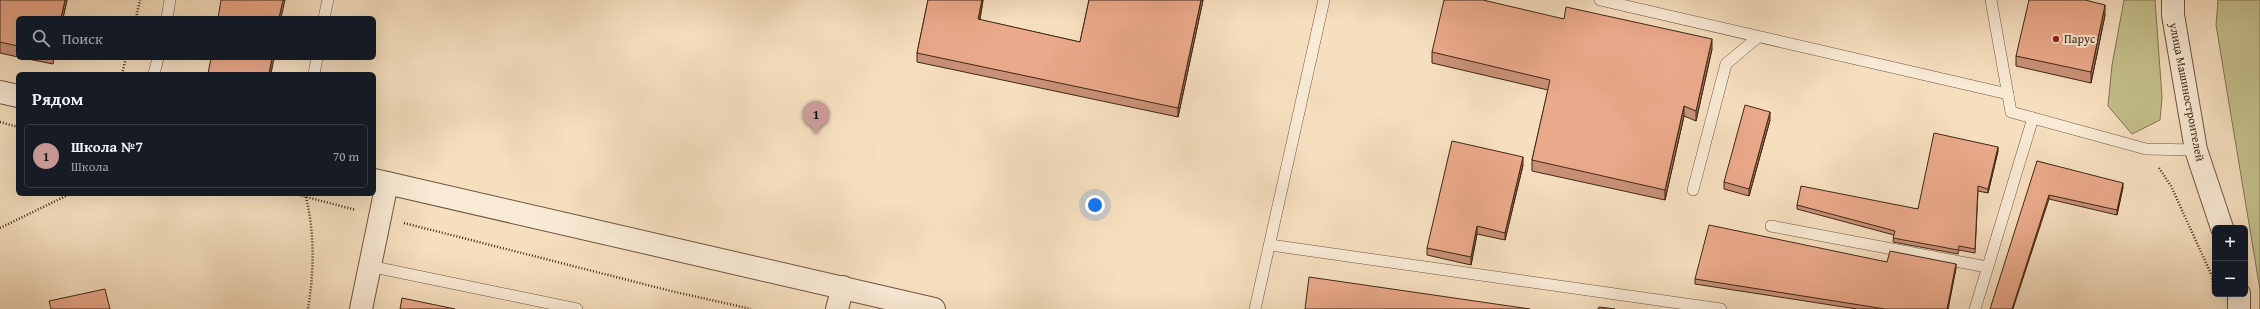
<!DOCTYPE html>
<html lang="ru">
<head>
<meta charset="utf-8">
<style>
	:root { --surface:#171b24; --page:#242831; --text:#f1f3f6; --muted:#9ea1a6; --line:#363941; --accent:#c59692 }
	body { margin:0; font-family:"Gentium Book Plus",serif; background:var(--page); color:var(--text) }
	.controls { position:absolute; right:12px; bottom:12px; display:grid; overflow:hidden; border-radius:6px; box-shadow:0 4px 16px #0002 }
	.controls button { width:36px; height:36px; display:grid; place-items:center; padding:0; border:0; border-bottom:1px solid var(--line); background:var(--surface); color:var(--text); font:20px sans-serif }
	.you { position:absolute; left:1095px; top:205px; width:14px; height:14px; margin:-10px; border:3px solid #fff; border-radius:50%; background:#1a73e8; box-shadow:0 0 0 6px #1a73e833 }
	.badge { display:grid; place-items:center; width:26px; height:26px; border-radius:50%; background:var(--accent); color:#111; font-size:13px; font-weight:700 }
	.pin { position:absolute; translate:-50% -33px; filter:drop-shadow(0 1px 2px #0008) }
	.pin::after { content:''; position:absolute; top:21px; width:14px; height:12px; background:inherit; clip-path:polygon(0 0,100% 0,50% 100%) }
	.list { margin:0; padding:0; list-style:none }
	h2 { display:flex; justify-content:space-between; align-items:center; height:52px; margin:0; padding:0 16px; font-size:17px }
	h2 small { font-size:13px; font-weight:400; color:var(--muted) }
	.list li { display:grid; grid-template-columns:26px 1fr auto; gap:12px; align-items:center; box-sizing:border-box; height:64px; margin:0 8px 8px; padding:0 8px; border:1px solid var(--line); border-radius:6px }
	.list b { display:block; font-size:15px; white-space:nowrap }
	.list p { margin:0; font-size:13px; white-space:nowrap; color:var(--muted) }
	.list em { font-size:13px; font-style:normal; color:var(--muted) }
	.icon { flex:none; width:22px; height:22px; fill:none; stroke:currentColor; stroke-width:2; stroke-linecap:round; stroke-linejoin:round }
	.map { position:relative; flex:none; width:2260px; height:309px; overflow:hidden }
	.search { position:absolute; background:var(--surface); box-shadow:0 4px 16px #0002; left:16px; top:16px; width:360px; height:44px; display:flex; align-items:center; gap:10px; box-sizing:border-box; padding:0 14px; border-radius:6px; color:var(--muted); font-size:15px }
	.panel { position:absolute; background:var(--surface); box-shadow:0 4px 16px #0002; left:16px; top:72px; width:360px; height:124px; border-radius:6px }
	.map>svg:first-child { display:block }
	.green { fill:#c4c08c; stroke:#827451 }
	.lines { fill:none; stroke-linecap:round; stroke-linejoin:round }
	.service-casing { stroke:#6e5540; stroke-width:12 }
	.minor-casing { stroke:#6e5540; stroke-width:24 }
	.path { stroke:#402716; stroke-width:2.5; stroke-dasharray:1 2; stroke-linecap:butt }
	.service { stroke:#f9ead5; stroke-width:11 }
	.minor { stroke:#f9ead5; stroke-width:22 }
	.wall { fill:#c99177; stroke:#402716 }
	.shaded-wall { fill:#a47661; stroke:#402716 }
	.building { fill:#eaa98a; stroke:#402716 }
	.poi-dot { fill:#8f2418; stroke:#f9ead5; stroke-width:1.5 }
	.labels { text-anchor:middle; stroke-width:4; stroke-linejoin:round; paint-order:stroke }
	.poi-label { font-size:12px; fill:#402716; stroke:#f9ead5; text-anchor:start }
	.street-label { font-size:12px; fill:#402716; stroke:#f9ead5 }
</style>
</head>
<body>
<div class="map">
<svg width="2260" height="309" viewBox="0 0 2260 309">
	<rect width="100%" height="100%" fill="#f6dfbf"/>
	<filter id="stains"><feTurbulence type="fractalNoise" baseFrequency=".005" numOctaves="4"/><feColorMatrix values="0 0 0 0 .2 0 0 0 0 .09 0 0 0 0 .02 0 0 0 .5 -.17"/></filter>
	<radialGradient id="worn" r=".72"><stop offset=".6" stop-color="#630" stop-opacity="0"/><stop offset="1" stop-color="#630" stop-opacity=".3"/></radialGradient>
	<g class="green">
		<path d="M2124 0H2155L2162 97 2160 120 2132 134 2108 106 2112 65Z"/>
		<path d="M2218 0H2260V309V290L2216 25Z"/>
	</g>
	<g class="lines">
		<defs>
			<g id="service">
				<path d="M1600 0 2008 94"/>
				<path d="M1991 0 2011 112 2146 149 2196 150"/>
				<path d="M167 18 170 0"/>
				<path d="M324 18 328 0"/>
				<path d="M154 74 158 58"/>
				<path d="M314 74 317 58"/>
				<path d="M1693 190 1726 64 1758 37"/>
				<path d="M1771 226 1987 267"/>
				<path d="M1270 245 1721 309"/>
				<path d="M369 266 577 309"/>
				<path d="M1255 309 1324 0"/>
				<path d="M1975 309 2033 118"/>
			</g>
			<g id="minor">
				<path d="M2173 0V15L2196 150 2222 228"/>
				<path d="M0 92 18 96"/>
				<path d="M374 180 934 309"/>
				<path d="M361 309 387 183"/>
				<path d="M837 309 843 287"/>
				<path d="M2239 309V294"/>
			</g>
		</defs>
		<use href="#service" class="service-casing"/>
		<use href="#minor" class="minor-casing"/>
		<g class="path">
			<path d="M136 18 140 0"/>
			<path d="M122 74 126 58"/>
			<path d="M0 122 18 127"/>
			<path d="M2159 168 2171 186 2212 276 2213 294"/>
			<path d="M295 194 356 210"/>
			<path d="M306 197C315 235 314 271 308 309"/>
			<path d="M404 223 671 291 751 309"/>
			<path d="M0 228 70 194"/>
		</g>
		<use href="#service" class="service"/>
		<use href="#minor" class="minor"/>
	</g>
	<g class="wall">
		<path d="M0 0H67L63 18H18V57L0 53Z"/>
		<path d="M928 0H983L980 20 1080 42 1089 0H1203L1178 117 917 62V53Z"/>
		<path d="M2105 15 2091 83 2016 66V56Z"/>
		<path d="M1564 19 1712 49 1696 121 1684 116 1665 200 1532 171V160L1548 90 1432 63V52Z"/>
		<path d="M23 58H54L53 64Z"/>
		<path d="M1770 120 1749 196 1724 189V182Z"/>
		<path d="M1998 151 1988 193 1978 191 1975 253 1959 250 1958 254 1893 242 1894 235 1797 209V205L1918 209Z"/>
		<path d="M2037 161 2123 187 2117 215 2049 199Z"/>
		<path d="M1523 165 1505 240 1477 234 1471 265 1427 255V248Z"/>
		<path d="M1887 262 1956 268 1948 309H1857L1695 284V279Z"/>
	</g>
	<g class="shaded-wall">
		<path d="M65 0H67L63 18H61Z"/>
		<path d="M283 0H285L281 18H279Z"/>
		<path d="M982 0H983L978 29V19Z"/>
		<path d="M1201 0H1203L1178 117V108Z"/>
		<path d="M2105 5V15L2091 83V72Z"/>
		<path d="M1712 39V49L1696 121V111Z"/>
		<path d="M272 58H274L271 74H269Z"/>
		<path d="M1684 106V116L1665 200V190Z"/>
		<path d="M1770 112V120L1749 196V189Z"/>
		<path d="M1998 147V151L1988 193V189Z"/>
		<path d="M1523 157V165L1505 240V233Z"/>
		<path d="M2123 183V187L2117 215V210Z"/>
		<path d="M2049 195V199L2013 309H2012Z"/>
		<path d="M1477 226V234L1471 265V257Z"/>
		<path d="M1956 264V268L1948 309H1947Z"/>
	</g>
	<g class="building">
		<path d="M0 0H65L61 18H18V46L0 42Z"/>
		<path d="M221 0H283L279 18H218Z"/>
		<path d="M928 0H982L978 19 1080 42 1089 0H1201L1178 108 917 53Z"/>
		<path d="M1444 0H1483L1564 19 1566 7 1712 39 1696 111 1684 106 1665 190 1532 160 1550 80 1432 52Z"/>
		<path d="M2029 0H2085L2105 5 2091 72 2016 56Z"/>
		<path d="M211 58H272L269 74H208Z"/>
		<path d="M1745 105 1770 112 1749 189 1724 182Z"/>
		<path d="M1934 133 1998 147 1988 189 1978 186 1975 249 1959 246 1958 250 1893 238 1895 231 1797 205 1801 186 1918 209Z"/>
		<path d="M1452 141 1523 157 1505 233 1477 226 1471 257 1427 248Z"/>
		<path d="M2037 161 2123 183 2117 210 2049 195 2012 309H1990Z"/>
		<path d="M1709 225 1887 262 1890 251 1956 264 1947 309H1885L1695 279Z"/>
		<path d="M1309 277 1530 309H1305Z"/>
		<path d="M105 289 110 309H51L49 301Z"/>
		<path d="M402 298 455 309H400Z"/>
		<path d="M1599 307 1615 309H1598Z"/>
	</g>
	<circle class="poi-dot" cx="2056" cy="39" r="4"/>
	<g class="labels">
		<g class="poi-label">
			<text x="2064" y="43">Парус</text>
		</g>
		<g class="street-label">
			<text transform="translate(2187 92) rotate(79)" y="4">улица Машиностроителей</text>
		</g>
	</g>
	<rect width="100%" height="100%" filter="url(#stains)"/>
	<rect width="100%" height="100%" fill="url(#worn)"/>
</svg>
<div class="controls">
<button>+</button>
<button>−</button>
</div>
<div class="you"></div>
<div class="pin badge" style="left:816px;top:134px">1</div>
<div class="search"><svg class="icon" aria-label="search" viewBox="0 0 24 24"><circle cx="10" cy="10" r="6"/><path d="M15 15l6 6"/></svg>Поиск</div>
<section class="panel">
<h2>Рядом<small></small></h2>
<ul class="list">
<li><span class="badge">1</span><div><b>Школа №7</b><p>Школа</p></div><em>70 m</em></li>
</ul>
</section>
</div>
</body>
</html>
